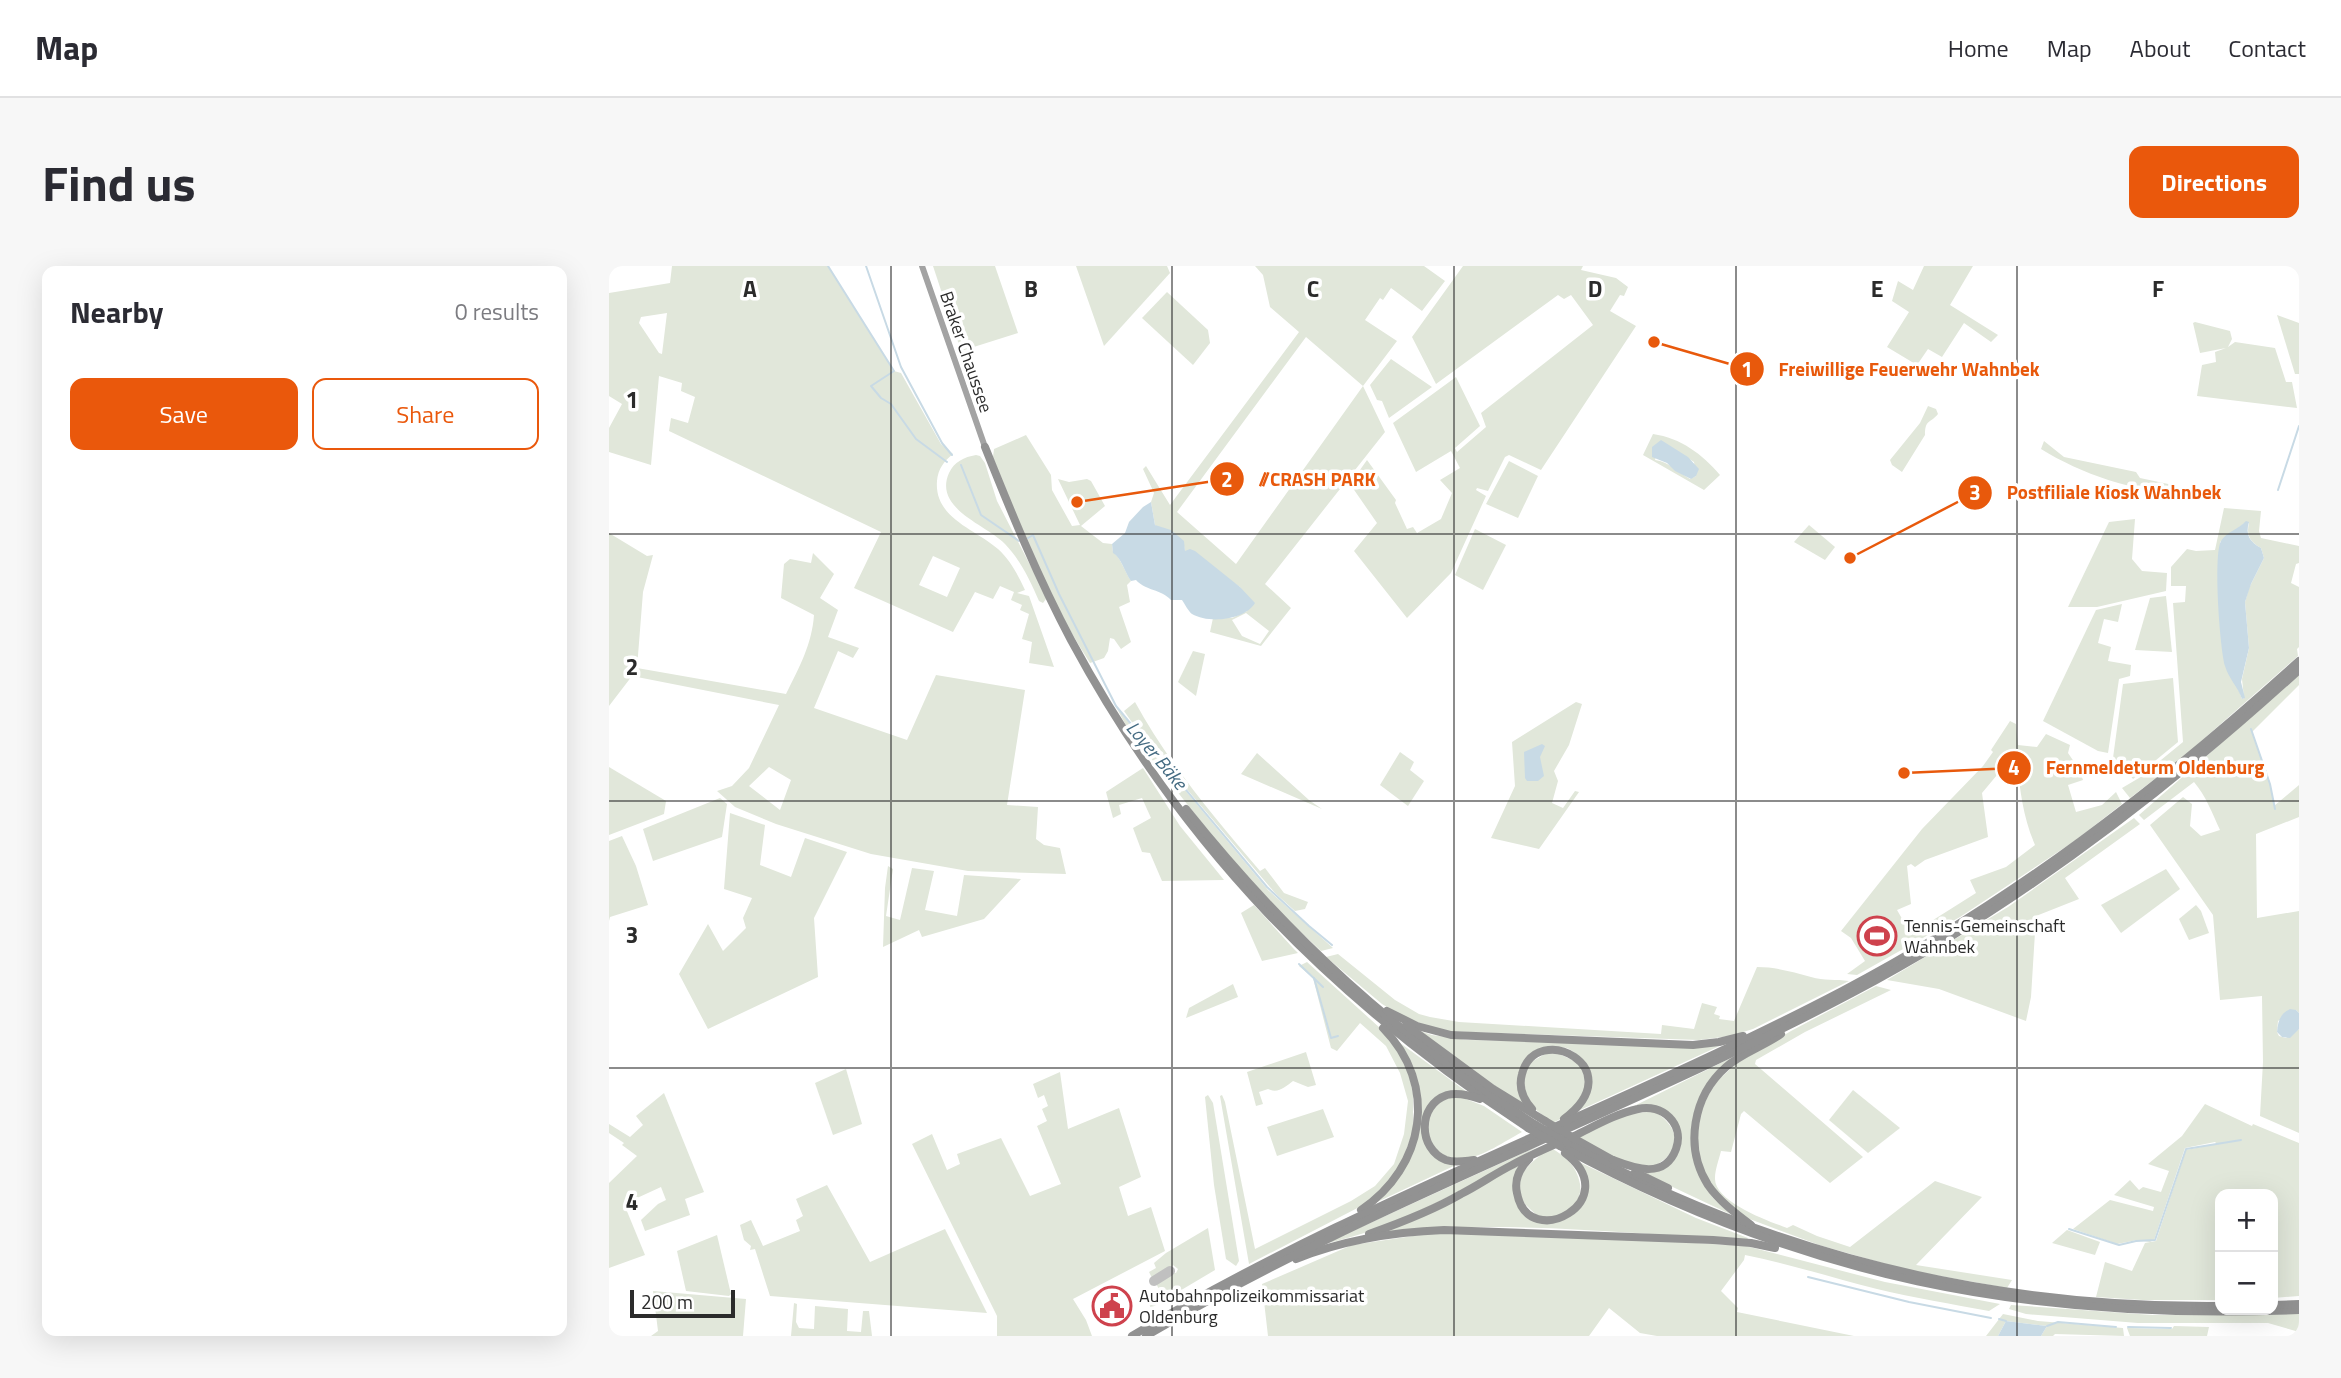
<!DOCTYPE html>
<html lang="en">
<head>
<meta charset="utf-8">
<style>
	:root { --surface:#fff; --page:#f7f7f7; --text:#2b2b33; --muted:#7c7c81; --line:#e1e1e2; --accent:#ea580c }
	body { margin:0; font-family:"Titillium Web",sans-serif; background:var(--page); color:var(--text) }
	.controls { position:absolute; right:21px; bottom:21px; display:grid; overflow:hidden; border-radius:14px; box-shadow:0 7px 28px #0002 }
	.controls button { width:63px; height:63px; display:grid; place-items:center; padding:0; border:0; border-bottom:2px solid var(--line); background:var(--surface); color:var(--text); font:35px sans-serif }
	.scale { position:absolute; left:21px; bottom:18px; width:105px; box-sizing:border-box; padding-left:7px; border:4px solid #2b2b2b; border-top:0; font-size:19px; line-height:24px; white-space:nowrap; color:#2b2b2b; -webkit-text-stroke:5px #fff; paint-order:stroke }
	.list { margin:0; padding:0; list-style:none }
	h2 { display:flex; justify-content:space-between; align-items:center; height:91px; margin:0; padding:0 28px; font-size:30px }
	h2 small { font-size:23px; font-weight:400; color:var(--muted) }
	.actions { display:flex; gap:14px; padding:21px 28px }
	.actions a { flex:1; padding:16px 0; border:2px solid var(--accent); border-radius:14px; text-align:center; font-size:24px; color:var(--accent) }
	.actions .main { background:var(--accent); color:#fff }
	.map { position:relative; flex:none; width:1690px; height:1070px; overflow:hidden; border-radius:14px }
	header { display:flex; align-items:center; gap:42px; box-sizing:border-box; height:98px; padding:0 35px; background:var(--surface); border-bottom:2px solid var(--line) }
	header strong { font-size:33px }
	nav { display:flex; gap:38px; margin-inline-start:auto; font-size:24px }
	.intro { display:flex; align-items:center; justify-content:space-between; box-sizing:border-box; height:168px; padding:0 42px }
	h1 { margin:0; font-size:49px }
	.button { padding:18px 32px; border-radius:14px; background:var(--accent); color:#fff; font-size:24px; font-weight:700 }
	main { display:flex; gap:42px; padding:0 42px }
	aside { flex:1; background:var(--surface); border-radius:14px; box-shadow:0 7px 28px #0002 }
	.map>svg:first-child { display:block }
	.green { fill:#e1e7da; fill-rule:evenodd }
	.water { fill:#c8dae5 }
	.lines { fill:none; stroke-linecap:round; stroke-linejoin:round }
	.stream { stroke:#c8dae5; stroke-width:2 }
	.taxiway { stroke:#c0c0c0; stroke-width:10 }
	.primary { stroke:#a3a3a3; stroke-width:6 }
	.highway { stroke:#929292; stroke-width:8 }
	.highway-bridge { stroke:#929292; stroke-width:8 }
	.grid { fill:none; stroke:#2b2b2b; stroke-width:2; stroke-opacity:0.55 }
	.labels { text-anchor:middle; stroke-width:7; stroke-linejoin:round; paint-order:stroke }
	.street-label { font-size:18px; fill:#2b2b2b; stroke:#fff }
	.poi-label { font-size:18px; fill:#2b2b2b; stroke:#fff; text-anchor:start }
	.water-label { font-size:19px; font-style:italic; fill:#446b82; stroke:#fff }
	.grid-label { font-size:23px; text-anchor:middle; font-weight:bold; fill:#2b2b2b; stroke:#fff; stroke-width:7; stroke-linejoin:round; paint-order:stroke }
	.leader { fill:none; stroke:#e8590c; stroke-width:2.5 }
	.callout-dot { fill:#e8590c; stroke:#fff; stroke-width:2.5 }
	.mark-label { font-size:21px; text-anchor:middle; font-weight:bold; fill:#fff }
	.callout-label { font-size:19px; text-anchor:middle; font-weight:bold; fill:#e8590c; stroke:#fff; stroke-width:7; stroke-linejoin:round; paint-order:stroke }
</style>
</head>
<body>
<header>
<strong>Map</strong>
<nav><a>Home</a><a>Map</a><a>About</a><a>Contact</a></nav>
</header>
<div class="intro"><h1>Find us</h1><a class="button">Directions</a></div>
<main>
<aside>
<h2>Nearby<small>0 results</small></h2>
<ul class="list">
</ul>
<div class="actions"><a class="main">Save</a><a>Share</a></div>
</aside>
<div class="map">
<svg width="1690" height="1070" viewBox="0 0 1690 1070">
	<rect width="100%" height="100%" fill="#fff"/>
	<g class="green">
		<path d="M63 0H219L285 105 292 107 332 178 344 188C335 195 329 203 328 215 325 252 366 263 389 283 402 295 409 309 416 324L408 327 420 330 445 401 420 397 423 376 413 373 420 348 411 344 413 339 402 334 405 326 391 320 384 333 366 326 344 366 245 322 272 266 60 165 62 152 79 157 86 131 72 125 73 117 50 110 42 199 0 186V162L13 138 0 130V27L61 17ZM58 47 53 88 50 87 30 57 32 51ZM324 290 351 302 338 331 310 319Z"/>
		<path d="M324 0H386L409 67 352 85Z"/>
		<path d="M467 0H558L561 7 495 80Z"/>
		<path d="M646 0H815L836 15 813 45 782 22 774 34 771 32 756 54 788 75 754 120 776 166 656 318 682 342 652 380 601 366 604 352H623L638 345 631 321 576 285 575 280 546 259 542 236 545 227 534 203 537 200 561 239 690 66 661 41 654 9ZM697 71 754 120 627 298 568 246ZM637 347 660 365 651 378 633 370 623 354Z"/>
		<path d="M854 0H974L972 4 1007 12 1019 21 1015 30 1011 29 1001 45 1027 60 932 204 900 189 896 191 879 225 868 222 867 224 877 230 842 307 798 352 745 285 768 257 741 218 758 194 787 234 786 237 798 263 804 261 808 267 832 253 843 227 831 214 851 202 842 185 807 206 784 157 847 111 871 160 846 182 848 186 877 161 872 147 984 59 962 29 955 33 949 29 827 118 803 71Z"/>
		<path d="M1315 0H1364L1341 39 1389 69 1382 76 1355 57 1333 91 1319 83 1308 99 1278 81 1300 46 1283 35 1289 15 1304 24Z"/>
		<path d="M558 26 599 64 601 77 584 99 533 52Z"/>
		<path d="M1668 49 1690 57V108H1686Z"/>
		<path d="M1586 56 1621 65 1623 73 1619 81 1626 76 1666 82 1677 116H1683L1688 142 1588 130 1593 99 1607 96 1606 86 1617 82 1591 87 1584 57Z"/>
		<path d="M782 93 823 121 780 152 773 135 768 134 761 119Z"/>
		<path d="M1319 140 1327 143 1329 148C1321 158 1316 153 1316 169L1293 206 1283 199 1281 194 1311 157Z"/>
		<path d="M1044 168C1072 172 1093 188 1111 209L1095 224 1034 189ZM1052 175 1085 196 1087 210 1081 213C1069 206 1060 196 1046 194Z"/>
		<path d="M417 169 442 209 443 224 463 260 471 259 449 213 460 216 478 213 482 215 496 240 472 260 494 277 503 278 504 286C512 292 516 306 522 315L518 319 521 336 510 341 522 376 512 383 505 373 501 372 499 385 495 392 481 397C441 336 411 260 384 191L385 183Z"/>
		<path d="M1435 175 1455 191 1527 206 1531 212 1578 222 1577 227C1530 228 1472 208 1432 183Z"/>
		<path d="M367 189 371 190 376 197 388 235 436 328 437 333 434 337 430 335C421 314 412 295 396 278 378 259 324 243 340 207 345 196 355 191 367 189Z"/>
		<path d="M900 195 929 210 909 252 877 238Z"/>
		<path d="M1615 242 1652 245 1650 265 1652 272 1690 280V297L1687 298 1682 317 1690 321V381L1688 383 1689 390 1573 492 1521 532 1513 522 1530 512 1574 476 1564 337 1576 336 1577 320H1562V301L1578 283 1587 285 1606 284ZM1637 256 1640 257C1637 269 1641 276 1652 282L1655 292 1640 322 1636 336 1640 382 1633 413 1635 432 1633 433 1629 422 1611 276Z"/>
		<path d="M1526 253 1523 293 1533 305 1558 307 1557 325 1488 341H1459L1500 256Z"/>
		<path d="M1200 259 1226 281 1216 294 1185 276Z"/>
		<path d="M866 263 897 279 874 324 846 309Z"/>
		<path d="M0 267 38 290 44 289 34 326 28 402 177 428C190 402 203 378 205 349L172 332 175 298 181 293 202 297 204 287 225 308 211 332 229 344 219 371 250 382 244 392 229 385 205 442 298 474 327 409 416 424 398 539 429 541 427 573 435 579 451 582 457 608 359 605 262 588 167 558 126 541 108 525 123 520 140 502 170 439 23 410 0 440ZM160 501 182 514 171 544 140 520Z"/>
		<path d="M1557 330 1563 386 1526 384 1541 332Z"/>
		<path d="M1513 338 1509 356 1495 353 1489 377 1502 381 1499 395 1522 399 1521 410 1510 413 1499 487 1489 485 1434 455 1487 344Z"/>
		<path d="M584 385 596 388 587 430 569 416Z"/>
		<path d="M1690 409V419L1643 466 1661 518 1665 540 1690 519V551L1647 568 1648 652 1690 645V747L1687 744 1669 755 1668 766 1670 770 1677 772 1690 763V867L1651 850 1654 796 1653 730 1611 734 1604 649 1541 559 1574 531 1583 538 1581 560 1592 570 1611 564C1603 547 1597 530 1585 516L1535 554 1530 549Z"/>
		<path d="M1564 412 1569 476 1524 513 1510 495 1504 492 1514 418Z"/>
		<path d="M526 436C560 498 605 551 651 605L656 602 675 627 699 636 696 643 686 645 666 627 532 469 515 445Z"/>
		<path d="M967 436 973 438 960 479 945 505 949 515 943 537 954 542 966 525 970 526 930 583 882 572 906 520 903 476Z"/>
		<path d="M507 441 659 624 724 682 712 685 666 642 622 594 519 463Z"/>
		<path d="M1401 455 1407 458 1409 479 1428 481 1437 468 1461 479 1459 487 1470 503 1474 514 1459 519 1467 546 1493 539 1507 526 1513 538 1467 574 1351 651 1248 709 1238 708 1256 695 1242 672 1232 665 1313 563 1374 500 1384 486 1382 484ZM1408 495C1411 525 1414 551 1426 579L1397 601 1361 614 1367 627 1302 668 1288 644 1302 638 1298 600 1302 598 1306 601 1316 594 1379 571 1373 527 1398 497Z"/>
		<path d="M791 486 805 496 801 504 815 515 799 540 771 519Z"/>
		<path d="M648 487 700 534 713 543 632 508Z"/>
		<path d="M0 501 57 535 55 548 0 569Z"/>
		<path d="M534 502 571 560 615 614 553 615 541 587 533 586 524 562 542 552 533 532 510 539 512 548 504 552 497 526Z"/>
		<path d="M111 532 118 538 113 571 44 595 34 563Z"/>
		<path d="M121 547 156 559 151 599 182 611 196 572 238 586 205 652 209 711 99 763 70 708 99 658 114 685 137 662 134 652 143 632 115 623Z"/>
		<path d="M1525 552 1531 558 1456 612 1470 633 1427 650 1422 731 1417 755 1330 723 1278 714 1399 641Z"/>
		<path d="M13 570 27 600 39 639 1 651 0 655V575Z"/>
		<path d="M279 600 284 603 277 650 291 654 303 602 325 605 316 644 348 650 355 609 412 613 375 653 313 671 310 664 274 681 276 622Z"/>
		<path d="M1557 603 1571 623 1512 667 1492 639Z"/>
		<path d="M645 639 684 682 689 687 653 695 632 647Z"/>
		<path d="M1587 639 1592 645 1600 667 1580 674 1570 653Z"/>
		<path d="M729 688 786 734 810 748 821 751 850 756 1052 768 1053 759 1085 763 1093 737 1108 741 1105 748 1111 750 1110 753 1125 755 1148 701C1167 701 1184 706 1202 711 1215 715 1227 713 1240 715L1144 763 1121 770 1090 774 832 765 794 751 773 738 717 691Z"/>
		<path d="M698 696 771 762 790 787 800 808 804 828V865L794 893 784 911 760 936 640 998 611 830 613 829 616 836 646 983 742 935 766 920 785 898 795 868 799 835 791 807 777 780 751 757 728 785 722 782 704 712 690 700Z"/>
		<path d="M624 718 629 731 577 752 580 742Z"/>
		<path d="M1267 720 1282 724 1196 766 1147 794 1146 798 1254 891 1221 917 1135 845 1132 848 1122 886 1112 885C1110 893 1106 904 1106 912 1105 936 1160 955 1178 962L1184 959 1208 970 1241 981 1326 915 1373 931 1307 999 1403 1014 1398 1022 1298 1004 1210 979 1138 952 1118 939 1099 917 1088 883 1090 848 1105 818 1128 797 1182 765Z"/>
		<path d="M805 763 823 769 858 774 1117 777 969 845 977 835 982 815C977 807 974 795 968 789 949 769 928 791 912 803L919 843Z"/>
		<path d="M787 774 858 826H845L818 842 817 877 849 898 764 938 793 907 811 837Z"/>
		<path d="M697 786 707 819 699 821 684 815C676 821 669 828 659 823L650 826 654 838 647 840 638 806Z"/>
		<path d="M946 786 972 798C983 829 971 842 944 857 918 838 909 830 919 798L936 788Z"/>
		<path d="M1134 786 1113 802 1083 858 1095 919 1104 932 1121 948 1034 907 1044 906 1070 880 1061 849 1023 841Z"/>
		<path d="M237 803 253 858 224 869 206 817Z"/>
		<path d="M451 806 459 863 510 842 532 911 510 921 519 950 542 941 556 985 464 1033 477 1054 483 1070H388V1050L303 878 323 868 338 904 351 898 348 888 392 872 421 930 452 918 428 860 438 855 433 843 439 840 435 829 429 832 424 818Z"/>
		<path d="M1244 824 1291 862 1259 887 1220 854Z"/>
		<path d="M55 827 95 926 76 933 81 949 36 965 32 954 49 938 57 934 52 921 15 938 36 989 0 1002V917L28 890 13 879 15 877 0 867V858L21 871 34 859 27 850Z"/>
		<path d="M599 829 604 837 630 995 627 1000 617 993 605 919 596 831Z"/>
		<path d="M849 830 875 840 913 866C896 875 874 891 854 893 817 896 807 848 833 834 838 832 844 831 849 830Z"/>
		<path d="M1596 838 1643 860 1644 858 1690 877V1030L1664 1032V928H1611V1034H1534L1487 1031 1496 996 1523 1005 1536 977 1547 975 1577 884 1608 878 1606 876 1576 882 1545 974 1541 976 1528 974 1508 978 1464 963 1501 934 1544 945 1545 941 1505 929 1521 914 1530 924 1534 921 1552 926 1560 905 1539 898 1573 870Z"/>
		<path d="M714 843 725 871 668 890 658 861Z"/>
		<path d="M1044 845C1063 855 1075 875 1057 892 1051 897 1045 901 1038 902 1018 902 986 880 968 870L1015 849Z"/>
		<path d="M932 879C862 919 794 961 715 978Z"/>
		<path d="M942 882C956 890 968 900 971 918 974 938 956 952 937 952 930 952 924 946 919 941 894 917 922 895 942 882Z"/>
		<path d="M917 892 907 909 913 944 945 957 957 953 971 943 977 929 968 895 1087 952 1139 972 1137 975C1016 967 893 953 772 967Z"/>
		<path d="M218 919 261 996 336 963 378 1047 161 1030 146 983 141 984 142 980 135 974 131 959 142 954 154 980 191 965 187 954 194 950 187 933Z"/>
		<path d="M599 962 606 1004 542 1042 540 1038 554 1030 546 1016 562 1006 567 1007 569 1003 564 999 561 1004 544 1014 540 1006 547 1002 545 997 557 987Z"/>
		<path d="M1458 964 1491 976 1486 989 1443 977Z"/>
		<path d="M831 966 968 970 1137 980 1276 1016 1391 1038 1380 1045C1343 1038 1305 1032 1268 1023 1224 1012 1181 998 1136 989L1135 994 1112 1025 1129 1042 1128 1046 1245 1070H1048L1031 1067 1000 1042 980 1070H659L653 1018 743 979Z"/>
		<path d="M108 969 122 1028 120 1030 77 1025 68 985Z"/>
		<path d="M44 1025 137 1033 134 1070H42L49 1065Z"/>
		<path d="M185 1037 188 1038 187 1056 190 1062 205 1063 206 1040 239 1043 238 1065 252 1066 254 1045H260L263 1070H182Z"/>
		<path d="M1402 1039 1544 1049 1690 1048V1066L1659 1057H1529L1417 1048 1400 1043Z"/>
		<path d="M1394 1048 1429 1055 1514 1062 1515 1070 1446 1068 1444 1070H1432L1438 1060 1397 1055 1389 1070H1377Z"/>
		<path d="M1565 1060 1600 1061 1598 1070H1521L1518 1062 1563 1063Z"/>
	</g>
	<g class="water">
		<path d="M1052 174 1079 191 1090 203 1087 210 1082 213 1066 205 1058 197 1043 191V181Z"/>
		<path d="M542 236 546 259 562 264 575 275 576 285 581 283 586 285 631 321 646 337C636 354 600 358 583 348 579 345 576 338 573 334H562C552 323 537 325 527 314L522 315C516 307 512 291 504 287L503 278 516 267 520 256 534 241Z"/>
		<path d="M1637 255 1640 256C1636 269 1641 276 1652 282L1655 292 1642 318 1636 336 1640 382 1632 416 1636 432 1633 433C1629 421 1620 413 1616 400 1611 382 1604 289 1612 275 1617 266 1630 263 1637 255Z"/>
		<path d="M933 478 936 480 931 491 935 510 929 515H918L916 512 915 486Z"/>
		<path d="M1681 743 1687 744 1690 747V763L1681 772 1673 771 1668 766C1669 755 1671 748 1681 743Z"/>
		<path d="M1397 1055 1438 1060 1432 1070H1389Z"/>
	</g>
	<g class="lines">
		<g class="stream">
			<path d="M219 0 285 105 262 120 272 132 282 138 307 173 338 196"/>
			<path d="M257 0 292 101 333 177 343 189"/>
			<path d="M352 199 372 249 410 275"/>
			<path d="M1669 224 1690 160"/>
			<path d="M419 272 424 269 450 328 507 440 658 621 700 660 723 679"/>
			<path d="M1642 463 1661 518 1666 543"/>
			<path d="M690 698 714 721"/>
			<path d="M705 712 722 772 729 770"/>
			<path d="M1460 963 1510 979 1527 975 1546 974 1577 883 1632 874"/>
			<path d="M1199 1011 1300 1036 1382 1052"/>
			<path d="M1390 1053 1397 1055"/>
			<path d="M1438 1060 1449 1056 1507 1061"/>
			<path d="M1519 1061 1562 1062"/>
		</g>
		<path class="taxiway" d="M545 1015 561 1005"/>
		<path class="primary" d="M313 0 376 181"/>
		<g class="highway">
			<path d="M376 181C402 246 429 312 462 374 574 582 723 733 919 862"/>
			<path d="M577 543C682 674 786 768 927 859"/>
			<path d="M778 745 808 760 842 769 1084 779 1110 776 1134 770"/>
			<path d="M797 759 884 823 936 855"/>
			<path d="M923 843C914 833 909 822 913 808 927 753 1024 802 955 853"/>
			<path d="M966 873 1009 897"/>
			<path d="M958 877C1161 988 1379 1042 1611 1040"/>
			<path d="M951 880C1192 1011 1417 1055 1690 1044"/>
			<path d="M920 893C911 902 905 914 908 927 919 988 1018 934 956 887"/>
			<path d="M865 894C855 895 846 897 837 894 809 883 808 839 838 829 849 826 860 829 871 833"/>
			<path d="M1026 906 1059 922"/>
			<path d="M752 944C816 901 830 819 774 762"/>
			<path d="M1142 959C1126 947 1110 935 1099 919 1075 881 1084 830 1117 801 1133 787 1155 780 1172 768"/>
			<path d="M760 968C791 957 823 945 852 928 870 919 885 908 903 899 923 888 944 879 965 870 986 860 1006 848 1029 843 1053 837 1076 858 1067 883 1056 913 1027 903 1004 894"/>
			<path d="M687 993C734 974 784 966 835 964L1104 974 1142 977 1166 982"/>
			<path d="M1664 1039 1690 1038"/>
			<path d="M523 1070C750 934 1000 847 1233 725 1401 637 1550 522 1690 395"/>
			<path d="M537 1070C764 936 1013 849 1245 726 1408 640 1554 528 1690 404"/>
		</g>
		<g class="highway-bridge">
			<path d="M936 855 966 873"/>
			<path d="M927 859 958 877"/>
			<path d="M919 862 951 880"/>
		</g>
	</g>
	<path class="grid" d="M282 0V1070M563 0V1070M845 0V1070M1127 0V1070M1408 0V1070M0 268H1690M0 535H1690M0 802H1690"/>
	<defs>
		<symbol id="stadium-ring" viewBox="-11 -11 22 22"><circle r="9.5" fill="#fff" stroke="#ce424d" stroke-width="1.5"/><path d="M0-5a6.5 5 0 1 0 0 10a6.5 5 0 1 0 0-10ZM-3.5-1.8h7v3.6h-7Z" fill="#ce424d"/></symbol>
		<symbol id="civic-ring" viewBox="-11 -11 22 22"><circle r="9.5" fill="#fff" stroke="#ce424d" stroke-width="1.5"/><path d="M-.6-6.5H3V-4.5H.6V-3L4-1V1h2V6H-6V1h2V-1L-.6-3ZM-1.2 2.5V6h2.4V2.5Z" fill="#ce424d"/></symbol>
	</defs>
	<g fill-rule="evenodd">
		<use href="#stadium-ring" x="1246" y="648" width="44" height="44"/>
		<use href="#civic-ring" x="481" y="1018" width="44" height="44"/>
	</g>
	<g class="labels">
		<g class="street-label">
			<text transform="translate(357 86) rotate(71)" y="6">Braker Chaussee</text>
		</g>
		<g class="poi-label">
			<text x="1295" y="666">Tennis-Gemeinschaft<tspan x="1295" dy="21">Wahnbek</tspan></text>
			<text x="530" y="1036">Autobahnpolizeikommissariat<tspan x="530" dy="21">Oldenburg</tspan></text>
		</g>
		<g class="water-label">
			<text transform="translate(548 489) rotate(50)" y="7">Loyer Bäke</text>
		</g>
	</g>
	<g class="grid-label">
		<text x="141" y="31">A</text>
		<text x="422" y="31">B</text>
		<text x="704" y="31">C</text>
		<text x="986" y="31">D</text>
		<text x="1268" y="31">E</text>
		<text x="1549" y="31">F</text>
		<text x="23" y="142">1</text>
		<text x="23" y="409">2</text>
		<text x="23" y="677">3</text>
		<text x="23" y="944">4</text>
	</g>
	<path class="leader" d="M1045 76L1138 103M468 236L618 213M1241 292L1366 227M1295 507L1405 502"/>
	<g class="callout-dot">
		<circle cx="1045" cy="76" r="7"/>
		<circle cx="468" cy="236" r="7"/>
		<circle cx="1241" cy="292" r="7"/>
		<circle cx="1295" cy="507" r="7"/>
		<circle cx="1138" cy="103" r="18"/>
		<circle cx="618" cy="213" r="18"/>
		<circle cx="1366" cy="227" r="18"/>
		<circle cx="1405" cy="502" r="18"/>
	</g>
	<g class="mark-label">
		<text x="1138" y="111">1</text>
		<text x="618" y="221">2</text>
		<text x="1366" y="234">3</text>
		<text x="1405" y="509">4</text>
	</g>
	<g class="callout-label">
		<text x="1300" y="110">Freiwillige Feuerwehr Wahnbek</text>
		<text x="708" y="220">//CRASH PARK</text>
		<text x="1505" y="233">Postfiliale Kiosk Wahnbek</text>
		<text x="1546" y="508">Fernmeldeturm Oldenburg</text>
	</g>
</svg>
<div class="controls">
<button>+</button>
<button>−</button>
</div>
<div class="scale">200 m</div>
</div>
</main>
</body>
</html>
